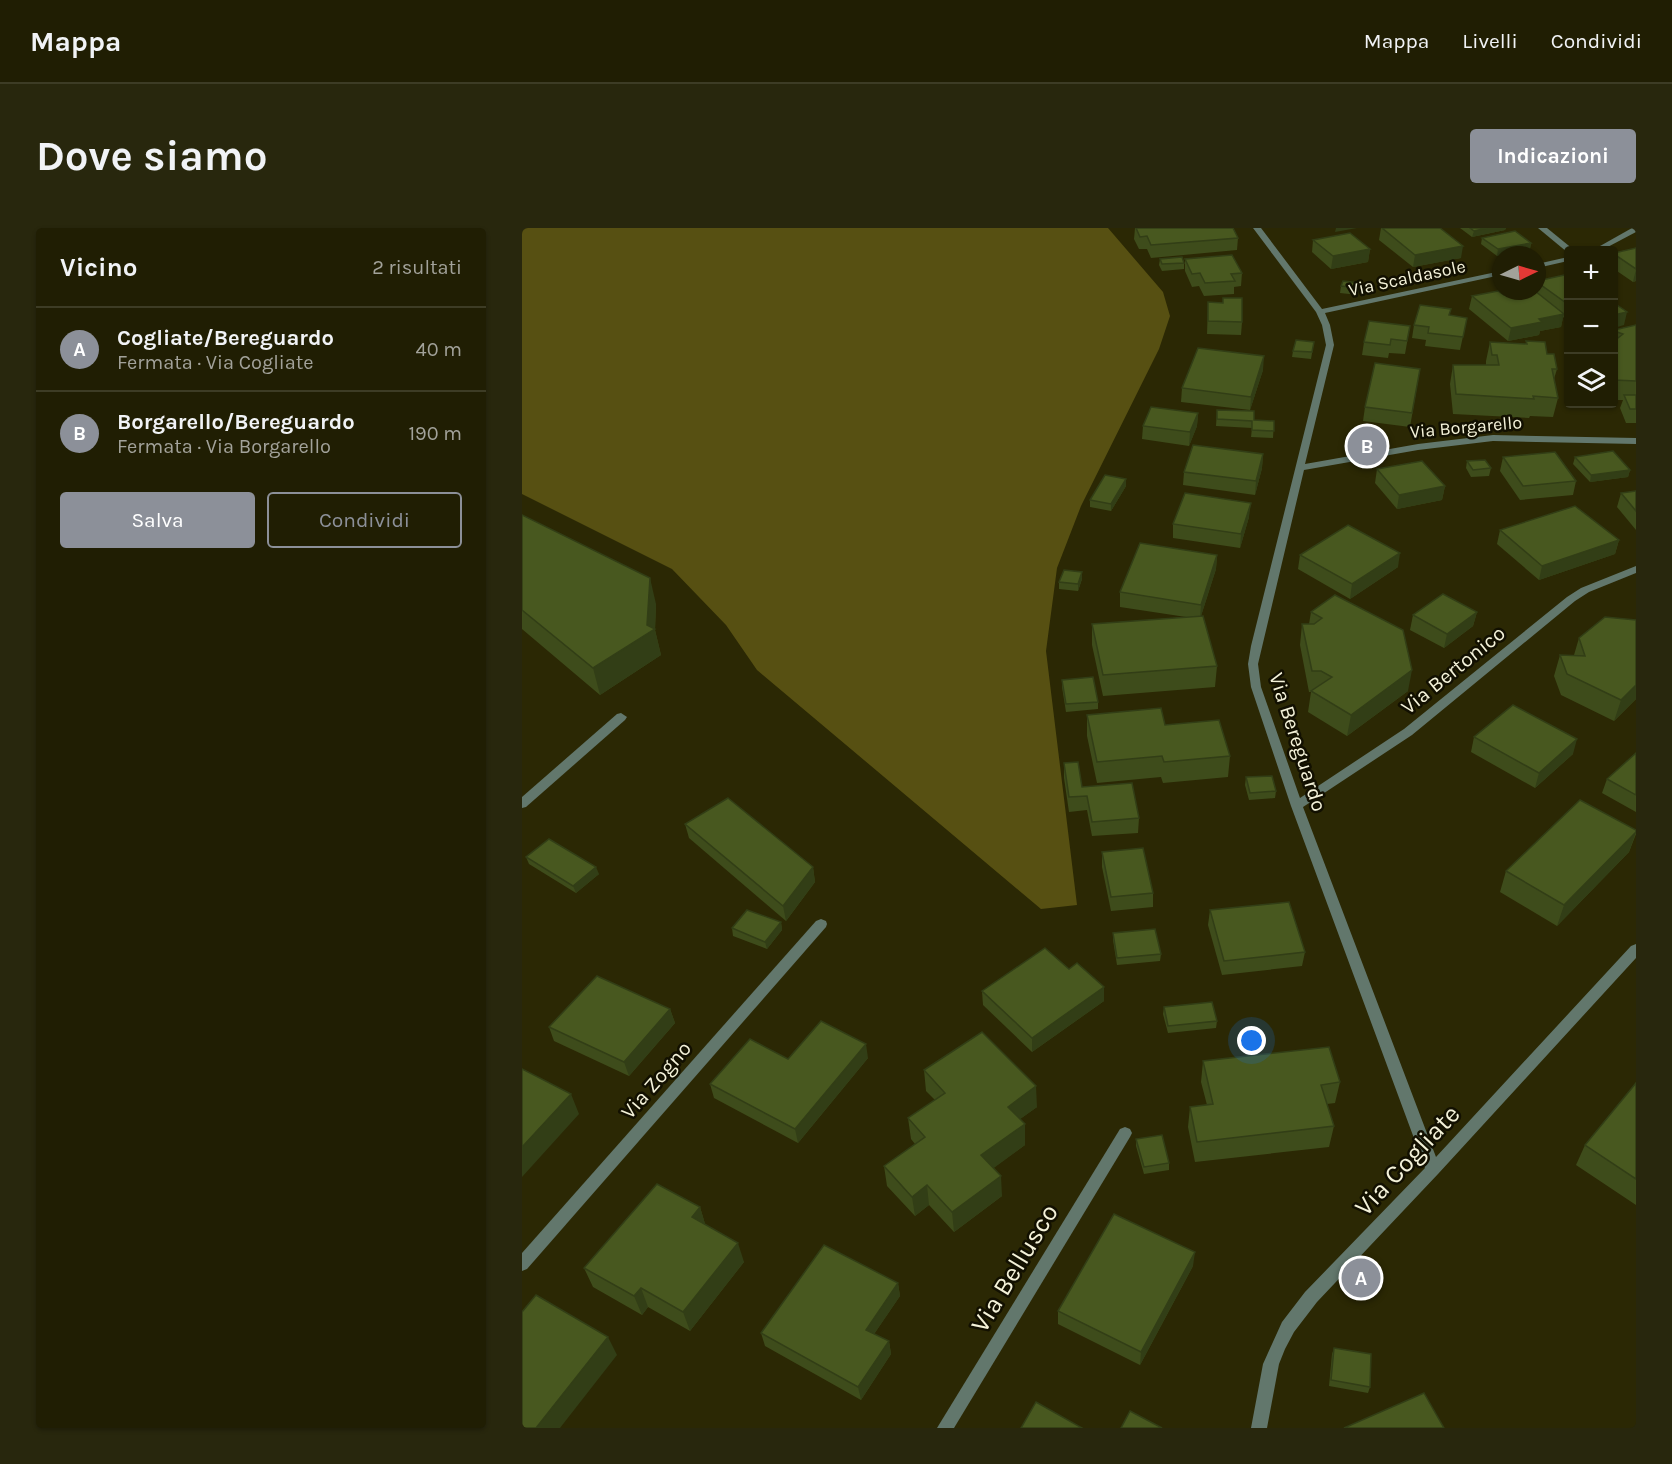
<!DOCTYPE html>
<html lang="it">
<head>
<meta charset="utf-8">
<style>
	:root { --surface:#201e03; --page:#28270d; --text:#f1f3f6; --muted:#a2a29a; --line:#3d3c25; --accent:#8c9099 }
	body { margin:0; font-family:Karla,sans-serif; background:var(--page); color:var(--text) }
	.controls { position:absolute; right:18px; top:18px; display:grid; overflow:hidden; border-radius:6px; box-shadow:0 2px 4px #0004 }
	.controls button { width:54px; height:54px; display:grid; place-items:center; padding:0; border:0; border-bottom:2px solid var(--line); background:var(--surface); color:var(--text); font:30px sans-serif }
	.compass { position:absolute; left:970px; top:18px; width:54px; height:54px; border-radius:50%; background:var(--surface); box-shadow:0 2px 4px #0004; rotate:85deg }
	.you { position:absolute; left:730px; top:813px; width:21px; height:21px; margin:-15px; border:4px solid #fff; border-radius:50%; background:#1a73e8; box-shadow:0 0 0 9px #1a73e833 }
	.badge { display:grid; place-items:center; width:39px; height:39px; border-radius:50%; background:var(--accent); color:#fff; font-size:20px; font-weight:700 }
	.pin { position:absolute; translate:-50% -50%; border:3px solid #fff; box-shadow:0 2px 6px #0006 }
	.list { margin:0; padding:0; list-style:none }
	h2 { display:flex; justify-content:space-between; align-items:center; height:78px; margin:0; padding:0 24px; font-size:26px }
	h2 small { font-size:20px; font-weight:400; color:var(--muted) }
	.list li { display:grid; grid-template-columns:39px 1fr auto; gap:18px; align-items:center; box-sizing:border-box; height:84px; padding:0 24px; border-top:2px solid var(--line) }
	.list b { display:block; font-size:22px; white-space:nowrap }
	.list p { margin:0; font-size:20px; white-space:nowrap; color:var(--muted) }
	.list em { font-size:20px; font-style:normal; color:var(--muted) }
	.actions { display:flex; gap:12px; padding:18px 24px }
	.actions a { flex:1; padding:14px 0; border:2px solid var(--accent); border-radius:6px; text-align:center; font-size:21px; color:var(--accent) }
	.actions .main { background:var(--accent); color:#fff }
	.icon { flex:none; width:33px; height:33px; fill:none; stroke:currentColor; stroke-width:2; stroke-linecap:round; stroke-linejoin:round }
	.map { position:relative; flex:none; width:1114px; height:1200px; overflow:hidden; border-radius:6px }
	header { display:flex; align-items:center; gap:36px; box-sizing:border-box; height:84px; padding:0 30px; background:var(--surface); border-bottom:2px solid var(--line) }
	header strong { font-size:28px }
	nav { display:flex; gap:33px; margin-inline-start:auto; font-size:21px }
	.intro { display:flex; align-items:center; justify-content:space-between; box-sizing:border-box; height:144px; padding:0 36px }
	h1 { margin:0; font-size:42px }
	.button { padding:15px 27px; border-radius:6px; background:var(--accent); color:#fff; font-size:21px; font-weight:700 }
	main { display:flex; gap:36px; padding:0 36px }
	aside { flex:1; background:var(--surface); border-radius:6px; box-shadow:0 2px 4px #0004 }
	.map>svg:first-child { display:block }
	.green { fill:#575012 }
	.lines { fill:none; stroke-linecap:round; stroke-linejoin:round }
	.minor { fill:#62776c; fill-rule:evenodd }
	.wall { fill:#3e4c1b }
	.shaded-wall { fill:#323e16 }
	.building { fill:#48581f; stroke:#323e16; stroke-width:1.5 }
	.labels { text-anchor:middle; stroke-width:5; stroke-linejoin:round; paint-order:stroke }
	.far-street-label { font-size:18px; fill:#f4f2d9; stroke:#121001 }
	.street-label { font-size:21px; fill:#f4f2d9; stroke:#121001 }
	.near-street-label { font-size:26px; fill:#f4f2d9; stroke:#121001 }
</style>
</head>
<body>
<header>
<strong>Mappa</strong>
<nav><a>Mappa</a><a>Livelli</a><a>Condividi</a></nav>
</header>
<div class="intro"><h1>Dove siamo</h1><a class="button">Indicazioni</a></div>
<main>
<aside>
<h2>Vicino<small>2 risultati</small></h2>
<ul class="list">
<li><span class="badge">A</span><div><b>Cogliate/Bereguardo</b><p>Fermata · Via Cogliate</p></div><em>40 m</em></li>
<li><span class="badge">B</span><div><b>Borgarello/Bereguardo</b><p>Fermata · Via Borgarello</p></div><em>190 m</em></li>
</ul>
<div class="actions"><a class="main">Salva</a><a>Condividi</a></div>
</aside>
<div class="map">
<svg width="1114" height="1200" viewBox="0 0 1114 1200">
	<rect width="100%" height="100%" fill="#2b2804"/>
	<path class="green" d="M0 0H586L641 64 648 88 637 121 559 278 535 340 524 423 555 677 519 681 235 442 204 397 150 341 0 266Z"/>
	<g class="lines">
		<g class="minor">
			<path d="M731 0H739L800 81 979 43V47L803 85 808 97 812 117 783 236 896 216 971 207 1114 210V216L971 213 896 222 782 242 736 436 739 459 778 570 882 501 1045 369 1059 360 1114 338V345L1067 364 1053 373 890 507 781 579 914 929 1109 718 1114 716V730L916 946 795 1074 772 1104 763 1121 757 1136 745 1200H729L741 1136 760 1094 783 1064 903 940 769 578 729 459 726 436 729 418 804 117 800 97 794 84Z"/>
			<path d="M1016 0H1025L1052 22 1045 24Z"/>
			<path d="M1110 0H1114V4L1080 22H1071Z"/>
			<path d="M1046 29V33L1015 40V36Z"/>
			<path d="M99 485 105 489 103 492 4 579 0 580V569L95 486Z"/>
			<path d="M299 691 304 693 305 696 304 699 5 1041 0 1043V1025L294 693Z"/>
			<path d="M603 899 608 901 610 905 608 909 432 1200H415L598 901Z"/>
		</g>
	</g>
	<g class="wall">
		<path d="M613 0H711L716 10 715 22 629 30 625 21H617L612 11Z"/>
		<path d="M859 0H918L939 30 891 39 857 12Z"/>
		<path d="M938 0H984L983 2 950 9Z"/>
		<path d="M960 10 1009 15 1008 21 975 28 959 16Z"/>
		<path d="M791 12 848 21 846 34 809 41 790 24Z"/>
		<path d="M1114 20V53L1111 54 1092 41V25Z"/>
		<path d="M638 31 662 35V41L640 43 637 37Z"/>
		<path d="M663 31 720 45 719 58 712 59V66L682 68 677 58 670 59 663 43Z"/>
		<path d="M1047 46V93L1041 89 1039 99 1018 103 1017 107 986 113 947 81 950 68 982 67 1002 63H1015V53Z"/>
		<path d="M838 55 836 67 818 65 819 58Z"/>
		<path d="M686 74 720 94 719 107 685 106Z"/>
		<path d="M928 87 945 90 938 122 903 118 904 112 890 110 892 97Z"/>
		<path d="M1114 97V195H1104L1098 180 1101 172H1092V102Z"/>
		<path d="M888 98 883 126 867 125 866 130 840 127 842 114Z"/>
		<path d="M1004 113 1025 126 1035 141 1032 151 1036 170 1031 189 1008 188 1007 190 931 186 928 156 931 137H964V133L968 114 1004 116Z"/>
		<path d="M792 114 789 131 770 129 771 123Z"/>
		<path d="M898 141 888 199 841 193 843 179Z"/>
		<path d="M741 142 728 182 659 174 660 160Z"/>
		<path d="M695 182 732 192 752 193 751 210 729 209 730 200 694 198Z"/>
		<path d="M676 185 675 198 667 218 620 211 621 198Z"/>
		<path d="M741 226 740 240 733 267 661 257 662 244Z"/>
		<path d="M981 229 1054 253 1051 267 998 272 978 243Z"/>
		<path d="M1053 229 1108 242 1106 249 1068 254 1051 236Z"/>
		<path d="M945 233 969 240 967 248 949 249 944 240Z"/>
		<path d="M855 241 923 258 920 272 875 281 853 255Z"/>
		<path d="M604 251V258L589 283 568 279V272Z"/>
		<path d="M1114 263V302L1095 279 1099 265Z"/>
		<path d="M0 287 134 376 133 402 139 427 78 467 0 401Z"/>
		<path d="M727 289 718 320 651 310V296Z"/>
		<path d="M978 302 1097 312 1093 326 1017 352 975 316Z"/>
		<path d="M695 327 694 341 679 388 695 438 693 459 581 468 570 417V396L664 389 598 379V364Z"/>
		<path d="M778 327 876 339 828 371 776 341Z"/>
		<path d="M560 351 556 363 537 361V354Z"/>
		<path d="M813 367 886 463 825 508 786 484 789 464H787L778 417 780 396H787L789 384Z"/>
		<path d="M955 384 951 398 922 420 888 402 891 387Z"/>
		<path d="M1114 392V471L1092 493 1039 467 1032 448 1038 427H1052L1057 410Z"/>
		<path d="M540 452 576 474V481L544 484 540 459Z"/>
		<path d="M565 487 643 497 708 528 706 549 641 555 639 549 575 555 565 508Z"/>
		<path d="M952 509 1051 526 1013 560 949 524Z"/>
		<path d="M1114 525V584L1080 565 1085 551Z"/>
		<path d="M542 535 560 559 617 590 616 605 570 608 565 582 547 584 542 550Z"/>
		<path d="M724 549 754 563 753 570 727 572 723 557Z"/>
		<path d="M163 596 291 639 293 654 264 693 167 610Z"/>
		<path d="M1114 602V606L1107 624 1035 698 978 664 984 643Z"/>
		<path d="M580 624 631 665V679L589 683 580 639Z"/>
		<path d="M4 629 77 646 54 665 7 636Z"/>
		<path d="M688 682 783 724 780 738 700 747 686 697Z"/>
		<path d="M259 694 260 702 245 721 211 708 210 700Z"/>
		<path d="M591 705 639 726 638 733 595 737 591 712Z"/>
		<path d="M460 763 582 773 510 824 461 777Z"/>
		<path d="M642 779 695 793 694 800 646 805 641 786Z"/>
		<path d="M148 781 153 795 107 848 32 813 27 799Z"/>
		<path d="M346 830 276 915 192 870 188 856 266 831Z"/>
		<path d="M681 833 818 854 813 875 805 876 812 898 807 919 673 934 666 899 668 879 685 877 679 854Z"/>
		<path d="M402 842 515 879 498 891 503 896V917L471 940 480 968 432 1004 407 977 393 988 365 958 362 938 393 916 389 911 386 890 413 872 404 863Z"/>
		<path d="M1114 855V977L1054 937 1063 917Z"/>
		<path d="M614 911 647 935V942L622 946 614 918Z"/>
		<path d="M178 979 183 996 222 1034 168 1103 126 1079 120 1087 71 1059 62 1040Z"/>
		<path d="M671 1038 618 1137 536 1096V1083Z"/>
		<path d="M376 1055 378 1068 352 1106 367 1113 369 1126 339 1172 243 1118 239 1105Z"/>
		<path d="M812 1120 848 1159 846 1165 807 1158 810 1126Z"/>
	</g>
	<g class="shaded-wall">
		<path d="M814 0H835L813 4Z"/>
		<path d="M965 0H984L983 2 950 9 952 3Z"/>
		<path d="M1009 15 1008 21 975 28 976 21Z"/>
		<path d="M941 18 939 30 891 39 893 27Z"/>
		<path d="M848 21 846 34 809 41 811 28Z"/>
		<path d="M1114 41V53L1111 54Z"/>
		<path d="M1105 84 1102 97 1092 100V87Z"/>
		<path d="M1042 86 1039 99 1018 103 1017 107 986 113 989 100 1017 91Z"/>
		<path d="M742 128 741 142 728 182 729 169Z"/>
		<path d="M676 185 675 198 667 218 668 204Z"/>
		<path d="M741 226 740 240 733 267 734 253Z"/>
		<path d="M1108 242 1106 249 1068 254 1069 247Z"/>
		<path d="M604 251V258L589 283V276Z"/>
		<path d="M923 258 920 272 875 281 877 267Z"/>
		<path d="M729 275 727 289 718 320 719 306Z"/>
		<path d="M1097 312 1093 326 1017 352 1020 338Z"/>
		<path d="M878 325 876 339 828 371 830 356Z"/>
		<path d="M695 327 694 341 678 391 679 377Z"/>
		<path d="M560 344V351L556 363V356Z"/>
		<path d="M128 350 134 376 133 402 139 427 78 467 71 440 125 397Z"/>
		<path d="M955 384 951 398 922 420 925 406Z"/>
		<path d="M890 442 886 463 825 508 829 487Z"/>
		<path d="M1114 457V471L1092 493 1099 472Z"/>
		<path d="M1055 511 1051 526 1013 560 1017 545Z"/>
		<path d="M1114 604 1107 624 1035 698 1042 677Z"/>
		<path d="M74 639 77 646 54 665 51 658Z"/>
		<path d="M291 639 293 654 264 693 261 678Z"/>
		<path d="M259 694 260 702 245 721 243 714Z"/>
		<path d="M582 759V773L510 824V810Z"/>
		<path d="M148 781 153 795 107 848 102 834Z"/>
		<path d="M344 816 346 830 276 915 273 901Z"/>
		<path d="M514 858 515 879 487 899 486 879Z"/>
		<path d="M49 866 57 886 0 949V919Z"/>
		<path d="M503 896V917L461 948 459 927Z"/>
		<path d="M479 948 480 968 432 1004 430 984Z"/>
		<path d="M405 957 407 977 393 988 390 969Z"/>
		<path d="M178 979 184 999 170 989Z"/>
		<path d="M216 1015 222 1034 168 1103 161 1084Z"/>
		<path d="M673 1024 671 1038 618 1137 619 1124Z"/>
		<path d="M376 1055 378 1068 346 1115 344 1102Z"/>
		<path d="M119 1060 126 1079 120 1087 112 1068Z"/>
		<path d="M86 1109 95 1127 38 1200H14Z"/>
		<path d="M367 1113 369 1126 339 1172 336 1159Z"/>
	</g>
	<g class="building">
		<path d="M614 0H711L716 10 629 17 625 8 618 9Z"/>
		<path d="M860 0H918L941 18 893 27Z"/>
		<path d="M948 0H965L952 3Z"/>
		<path d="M993 3 1009 15 976 21 960 10Z"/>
		<path d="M828 5 848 21 811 28 791 12Z"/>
		<path d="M1114 20V41L1092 26V25Z"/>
		<path d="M710 27 720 45 709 46 713 53 683 55 678 45 670 46 663 31Z"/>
		<path d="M660 29 662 35 640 36 638 31Z"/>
		<path d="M1047 46V77L1015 54V53Z"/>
		<path d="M821 53 838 55 837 60 819 58Z"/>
		<path d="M976 63 982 67 1002 63H1013L1042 86 1017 91 1020 94 989 100 950 68Z"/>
		<path d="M701 70H720V94L686 93V74L701 75Z"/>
		<path d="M1092 75 1105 84 1092 87Z"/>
		<path d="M898 77 929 81 927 87 945 90 941 109 906 105 907 99 892 97Z"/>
		<path d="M847 93 888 98 885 113 869 111 868 117 842 114Z"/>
		<path d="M1114 97V153L1092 152V113L1101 106 1092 103V102Z"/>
		<path d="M774 112 792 114 790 124 771 123Z"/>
		<path d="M1004 113 1023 114 1025 126H1032L1035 141H1030L1036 170 1011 168 1012 171 934 166 931 137H977L975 127H970L968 114 1005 116Z"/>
		<path d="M676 120 742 128 729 169 660 160Z"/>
		<path d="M853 135 898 141 890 185 843 179Z"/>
		<path d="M1102 167H1114V181H1108Z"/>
		<path d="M629 179 676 185 668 204 621 198Z"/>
		<path d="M695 182 732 183V192L752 193V203L730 202V193L695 191Z"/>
		<path d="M671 217 741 226 734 253 662 244Z"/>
		<path d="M1091 223 1108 242 1069 247 1053 229Z"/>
		<path d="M1033 224 1054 253 1001 258 981 229Z"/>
		<path d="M963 232 969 240 951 242 945 233Z"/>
		<path d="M900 233 923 258 877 267 855 241Z"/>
		<path d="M583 247 604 251 589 276 568 272Z"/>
		<path d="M1114 263V283L1099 265Z"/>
		<path d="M663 265 729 275 719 306 651 296Z"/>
		<path d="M1053 278 1097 312 1020 338 978 302Z"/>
		<path d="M0 287 128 350 125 397 133 401 71 440 0 382Z"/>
		<path d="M826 297 878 325 830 356 778 327Z"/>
		<path d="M618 315 695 327 679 377 598 364Z"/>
		<path d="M542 342 560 344 556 356 537 354Z"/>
		<path d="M921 366 955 384 925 406 891 387Z"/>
		<path d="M813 367 881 402 890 442 829 487 789 463 810 449 799 443H790L780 396H792L800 390 789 384Z"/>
		<path d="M681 388 695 438 581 447 570 396Z"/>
		<path d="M1083 389 1114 392V457L1099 472 1045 446 1038 427 1063 428 1057 410Z"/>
		<path d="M571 449 576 474 544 476 540 452Z"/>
		<path d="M991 477 1055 511 1017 545 952 509Z"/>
		<path d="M639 480 643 497 697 492 708 528 642 534 640 528 575 534 565 487Z"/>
		<path d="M1114 525V567L1085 551Z"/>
		<path d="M556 534 560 559 610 555 617 590 570 594 565 568 547 569 542 535Z"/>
		<path d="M750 548 754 563 728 565 724 549Z"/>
		<path d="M206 570 291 639 261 678 163 596Z"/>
		<path d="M1058 572 1114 602V604L1042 677 984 643Z"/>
		<path d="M27 611 74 639 51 658 4 629Z"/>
		<path d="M621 620 631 665 589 669 580 624Z"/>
		<path d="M767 674 783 724 702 733 688 682Z"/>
		<path d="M225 682 259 694 243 714 210 700Z"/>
		<path d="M633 701 639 726 595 730 591 705Z"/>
		<path d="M523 720 547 741 555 735 582 759 510 810 460 763Z"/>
		<path d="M75 748 148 781 102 834 27 799Z"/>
		<path d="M690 774 695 793 646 798 642 779Z"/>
		<path d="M299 793 344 816 273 901 188 856 228 811 266 831Z"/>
		<path d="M460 804 514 858 486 879 503 896 459 927 479 948 430 984 405 957 390 969 362 938 403 909 386 890 423 865 402 842Z"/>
		<path d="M807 819 818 854 799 857 812 898 675 914 668 879 691 876 681 833Z"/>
		<path d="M0 841 49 866 0 919Z"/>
		<path d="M1114 855V951L1063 917Z"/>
		<path d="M640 907 647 935 622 939 614 911Z"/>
		<path d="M135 956 178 979 170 989 216 1015 161 1084 119 1060 112 1068 62 1040Z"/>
		<path d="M592 986 673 1024 619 1124 536 1083Z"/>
		<path d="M302 1017 376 1055 344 1102 367 1113 336 1159 239 1105Z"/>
		<path d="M14 1067 86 1109 14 1200H0V1084Z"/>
		<path d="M812 1120 849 1126 848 1159 809 1152Z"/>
		<path d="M902 1165 922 1200H822Z"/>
		<path d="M514 1174 560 1200H499Z"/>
		<path d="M608 1183 640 1200H599Z"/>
	</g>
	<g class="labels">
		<g class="far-street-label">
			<text transform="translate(885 50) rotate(-12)" y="6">Via Scaldasole</text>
			<text transform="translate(944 199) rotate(-5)" y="6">Via Borgarello</text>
		</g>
		<g class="street-label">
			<text transform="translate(931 442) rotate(-39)" y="7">Via Bertonico</text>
			<text transform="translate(776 514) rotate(72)" y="7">Via Bereguardo</text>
			<text transform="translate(134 852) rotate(-49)" y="7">Via Zogno</text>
		</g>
		<g class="near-street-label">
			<text transform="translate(885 932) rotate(-47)" y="9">Via Cogliate</text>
			<text transform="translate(492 1040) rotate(-59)" y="9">Via Bellusco</text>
		</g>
	</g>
</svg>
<div class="controls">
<button>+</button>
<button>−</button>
<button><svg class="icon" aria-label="layers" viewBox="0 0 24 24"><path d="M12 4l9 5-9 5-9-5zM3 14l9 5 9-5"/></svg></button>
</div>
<svg class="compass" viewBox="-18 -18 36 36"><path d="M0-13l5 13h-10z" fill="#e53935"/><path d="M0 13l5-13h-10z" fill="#a2a29a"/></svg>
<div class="you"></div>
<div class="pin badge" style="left:839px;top:1050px">A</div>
<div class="pin badge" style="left:845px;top:218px">B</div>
</div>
</main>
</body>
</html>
